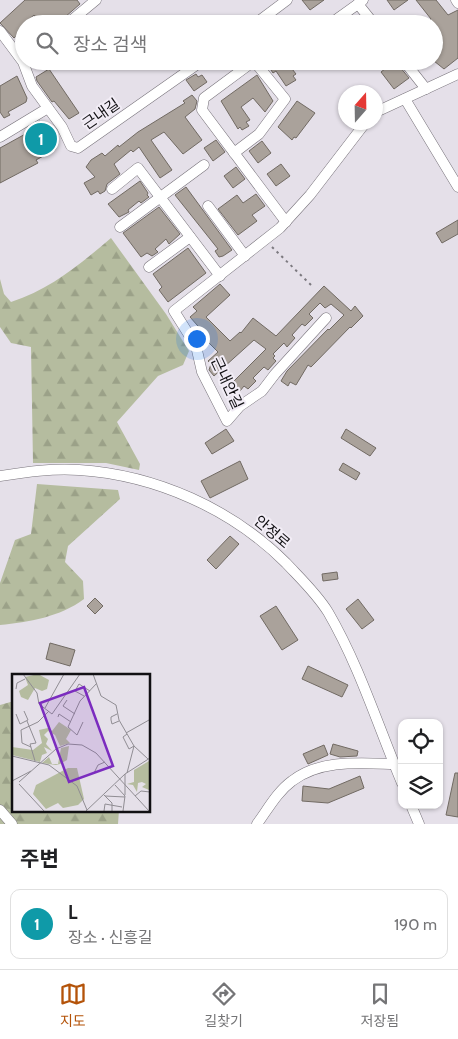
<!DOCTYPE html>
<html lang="ko">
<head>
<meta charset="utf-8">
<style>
	:root { --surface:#fff; --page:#f2f2f2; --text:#202124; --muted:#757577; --line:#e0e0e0; --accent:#b45309 }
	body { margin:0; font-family:Cabin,"Noto Sans KR",sans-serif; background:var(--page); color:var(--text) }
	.controls { position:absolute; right:15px; bottom:15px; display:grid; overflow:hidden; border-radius:10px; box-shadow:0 1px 4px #0004 }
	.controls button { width:45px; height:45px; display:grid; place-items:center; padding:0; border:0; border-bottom:1px solid var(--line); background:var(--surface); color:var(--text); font:25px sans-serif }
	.compass { position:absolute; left:338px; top:85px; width:45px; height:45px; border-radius:50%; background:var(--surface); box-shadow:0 1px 4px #0004; rotate:20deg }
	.you { position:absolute; left:196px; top:338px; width:18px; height:18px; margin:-12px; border:4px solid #fff; border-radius:50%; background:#1a73e8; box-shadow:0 0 0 8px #1a73e833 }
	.badge { display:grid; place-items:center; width:32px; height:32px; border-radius:50%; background:var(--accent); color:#fff; font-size:16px; font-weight:700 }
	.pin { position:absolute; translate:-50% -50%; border:2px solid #fff; box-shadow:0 1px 5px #0006 }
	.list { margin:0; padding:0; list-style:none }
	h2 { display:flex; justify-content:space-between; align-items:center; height:65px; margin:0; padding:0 20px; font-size:21px }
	h2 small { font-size:16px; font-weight:400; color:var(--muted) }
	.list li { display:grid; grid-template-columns:32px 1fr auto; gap:15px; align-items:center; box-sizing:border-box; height:70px; margin:0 10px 10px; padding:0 10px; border:1px solid var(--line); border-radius:10px }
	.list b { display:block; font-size:19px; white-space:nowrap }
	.list p { margin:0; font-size:16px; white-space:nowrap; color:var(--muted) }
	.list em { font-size:16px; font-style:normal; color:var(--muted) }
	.icon { flex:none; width:28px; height:28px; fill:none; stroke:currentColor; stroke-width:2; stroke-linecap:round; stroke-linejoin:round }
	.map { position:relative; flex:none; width:458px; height:824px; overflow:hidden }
	.search { position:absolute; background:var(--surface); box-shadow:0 1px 4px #0004; left:15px; right:15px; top:15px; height:55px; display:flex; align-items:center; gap:12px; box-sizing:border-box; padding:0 18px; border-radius:28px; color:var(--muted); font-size:19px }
	.sheet { height:145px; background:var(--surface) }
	nav { display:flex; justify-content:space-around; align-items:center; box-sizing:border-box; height:70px; border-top:1px solid var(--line); background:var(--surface); font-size:14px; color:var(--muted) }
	nav a { display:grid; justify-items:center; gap:2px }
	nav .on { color:var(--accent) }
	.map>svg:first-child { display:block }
	.forest { fill:url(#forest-firs) }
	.building { fill:#aaa29b; stroke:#716a63 }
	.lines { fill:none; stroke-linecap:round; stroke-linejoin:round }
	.minor-casing { stroke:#78737b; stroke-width:11 }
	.path { stroke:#7d7a80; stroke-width:2; stroke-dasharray:2.5 4; stroke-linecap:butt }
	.minor { stroke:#fff; stroke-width:10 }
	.labels { text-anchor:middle; stroke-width:4; stroke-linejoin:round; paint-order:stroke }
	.street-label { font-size:15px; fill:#111013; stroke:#f2edf6 }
	.inset-road { fill:none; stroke:#908d93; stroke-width:1 }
	.view { fill:#7b2cbf; fill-opacity:0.15; stroke:#7b2cbf; stroke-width:2.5 }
	.inset-edge { fill:none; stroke:#111013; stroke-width:2.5 }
</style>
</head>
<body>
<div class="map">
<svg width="458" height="824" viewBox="0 0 458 824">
	<defs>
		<pattern id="forest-firs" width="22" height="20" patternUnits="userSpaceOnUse" patternTransform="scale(1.25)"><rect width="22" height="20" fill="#b5bc9f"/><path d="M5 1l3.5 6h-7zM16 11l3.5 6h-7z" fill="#9ba188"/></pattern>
	</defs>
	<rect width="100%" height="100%" fill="#e5e0e9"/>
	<g class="forest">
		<path d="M111 238 166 314 189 351 183 365 158 376 117 422 140 464 139 470 106 463H33L31 347 11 343 0 327V279L4 294 11 302C51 289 79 265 111 238Z"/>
		<path d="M37 484 118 490 120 499 68 546 65 562 83 581 84 599C60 617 29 622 0 625V583L15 540 31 534Z"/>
		<path d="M14 701V810H119L118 824H0V705Z"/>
	</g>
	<g class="building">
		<path d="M25 0H77L80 4 57 24H41L34 15 24 24V29L14 38 0 23Z"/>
		<path d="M302 0H324L310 10Z"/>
		<path d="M387 0H408L394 10Z"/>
		<path d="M416 0H436L448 15 458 10V58L444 69 434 61V24H425L431 19Z"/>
		<path d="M265 61H282L286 67 289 65 296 74 293 76 296 80 286 86 276 71 273 73Z"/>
		<path d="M395 61 409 78 394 89 381 72Z"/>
		<path d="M49 69 79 113 69 119 54 101 52 102 37 81 36 77Z"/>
		<path d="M196 74 198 77 202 75 207 82 194 91 186 80Z"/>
		<path d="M257 75 273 101 265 112 253 98 241 107 250 120 246 122 249 126 242 130 240 127 238 129 221 101Z"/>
		<path d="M17 76 27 98 26 102 8 112 10 115 4 118 0 112V86Z"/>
		<path d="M192 95 197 101 195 109 185 117 202 140 183 154 164 132 151 140 172 170 160 178 139 147 133 152 131 150 114 164 120 174 107 184 105 191 100 194 98 191 91 195 84 183 95 177 86 167 91 160 102 153 105 156 118 145 119 147 138 132 185 103 183 101Z"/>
		<path d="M297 101 315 113 296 138 294 137 292 140 278 127Z"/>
		<path d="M40 121 56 149 36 160 38 163 0 183V148L29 132 27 129Z"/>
		<path d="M216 140 225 152 213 161 204 148Z"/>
		<path d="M262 141 271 153 258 163 249 151Z"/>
		<path d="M281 164 290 176 276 186 267 174Z"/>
		<path d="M236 167 245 179 233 188 224 176Z"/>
		<path d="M140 181 148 193 147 195 149 197 141 203 139 201 128 210 129 212 119 217 108 204Z"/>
		<path d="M186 187 232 250 223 256 219 257 215 251 218 249 175 195Z"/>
		<path d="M256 194 265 206 252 215 257 221 238 235 218 209 237 195 243 203Z"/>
		<path d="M159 207 180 234 169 244 166 239 155 249 158 252 152 256 147 253 141 257 123 233Z"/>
		<path d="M458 220V234L442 243 436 233Z"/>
		<path d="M188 248 206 273 168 302 159 290 162 287 153 274Z"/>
		<path d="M220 284 230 295 206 317 230 341 240 332 241 333 253 318 276 336 324 286 351 311 355 306 363 316 351 328 350 327 311 367 308 365 296 385 290 382 288 386 281 381 287 371 328 329 329 330 344 315 331 304 325 308 320 303 309 314 313 318 305 326 302 324 292 335 295 338 287 347 284 343 273 354 275 356 273 358 276 361 268 370 264 367 253 378 256 381 248 389 244 386 240 391 232 383 266 349 254 340 214 376 209 370 211 364 208 361 218 352 201 335 204 333 190 317 197 311 193 307Z"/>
		<path d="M226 429 234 441 212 454 205 443Z"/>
		<path d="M346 429 376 448 370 456 341 438Z"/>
		<path d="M240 461 248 479 210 498 201 481Z"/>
		<path d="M343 463 360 473 356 480 339 470Z"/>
		<path d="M230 536 239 544 216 569 207 560Z"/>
		<path d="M337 572 338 579 323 581 322 574Z"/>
		<path d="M95 598 103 606 95 614 87 606Z"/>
		<path d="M358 599 374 620 362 629 346 609Z"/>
		<path d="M276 606 298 640 282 650 260 616Z"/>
		<path d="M50 643 75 650 70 666 46 659Z"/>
		<path d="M308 666 348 685 342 697 302 679Z"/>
		<path d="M333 744 358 751 357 756 340 757 330 754Z"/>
		<path d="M324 745 328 755 308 764 303 754Z"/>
		<path d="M455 773H458V817L446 815Z"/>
		<path d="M360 776 364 788 328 803 302 801 303 786 329 789Z"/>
	</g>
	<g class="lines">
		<defs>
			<g id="minor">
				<path d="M363 0 358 4 374 24"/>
				<path d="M456 0 458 3"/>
				<path d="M67 24 96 0"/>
				<path d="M255 24 287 0"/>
				<path d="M330 24 358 4"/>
				<path d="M0 31 23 62 32 86 62 127 71 146 78 148 202 61"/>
				<path d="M254 61 204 98 202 110 286 222"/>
				<path d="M404 61 426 89"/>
				<path d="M405 99 458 187"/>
				<path d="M376 112 458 74"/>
				<path d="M0 137 48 108"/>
				<path d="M234 153 259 134 285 99 254 61"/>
				<path d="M112 189 138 168 220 276"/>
				<path d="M208 206 245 256"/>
				<path d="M120 227 204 165"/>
				<path d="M149 267 190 237"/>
				<path d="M326 318 275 374 262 391 240 406 227 421 202 372 196 346 174 311 280 228 310 195 366 122"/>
				<path d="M0 476C26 472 53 468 79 470 156 475 232 509 286 563 300 578 317 594 328 612 359 665 378 726 402 783"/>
				<path d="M411 805 419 824"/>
				<path d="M0 810 12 824"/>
				<path d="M257 824C268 809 277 792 292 781 320 759 360 763 394 764"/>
			</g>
		</defs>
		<use href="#minor" class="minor-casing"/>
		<path class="path" d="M272 247 311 285"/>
		<use href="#minor" class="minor"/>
	</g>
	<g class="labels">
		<g class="street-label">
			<text transform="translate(101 114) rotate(-35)" y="5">근내길</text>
			<text transform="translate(227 383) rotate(65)" y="5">근내안길</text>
			<text transform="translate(272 532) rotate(40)" y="5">안정로</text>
		</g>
	</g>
	<g transform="translate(12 674)">
		<rect width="138" height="138" fill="#e5e0e9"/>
		<path d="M26 0 37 6 35 15 30 17 23 14 16 26 9 23 7 17 16 11 13 3ZM47 48 59 56 54 65 58 69 48 72 43 61 36 57 32 61 36 65 34 70 40 77 32 73 35 79 30 81 28 88 0 81V73L21 76 30 69 27 56 36 54 40 57ZM57 72 55 86 48 90 44 91 30 89 37 83 40 90H46L49 74ZM137 87V116L130 113 134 110 130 108 126 109 125 118 121 111 115 110 122 108V96ZM56 94H65L72 125 66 131 51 134 46 129 34 135 21 120 24 111Z" fill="#b5bc9f"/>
		<path class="inset-road" d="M11 0 25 19 27 30 40 40 68 0M81 0 89 22 104 31 107 46 122 72 115 99M4 15 5 9 13 5M72 22 63 17 67 10 78 17M55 26 51 32 63 40M33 34 52 0M4 40 8 50 16 46 12 37M105 40 99 43V46L100 50 107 47M46 43 47 40 59 48M15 47 24 69 18 70 23 87M26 48 37 37M71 48 65 61 56 53 68 27 85 9M114 59 137 46M115 60 111 63 117 75 122 72M122 72 136 85M19 73 10 69 9 56 26 48M0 82 37 91 65 112 75 136M82 99 86 91 93 88M113 100V121M0 107 19 97M7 108 44 75 56 70 70 71 84 79 137 137M7 110 32 137M103 111 113 122 111 137M92 121 100 129V137M93 122 113 123M123 122 129 117 138 118M74 137 113 100 138 84M92 137 93 130 110 133"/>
		<path class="view" d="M72 13 101 92 57 108 28 29Z"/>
		<rect width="138" height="138" class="inset-edge"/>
	</g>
</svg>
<div class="controls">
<button><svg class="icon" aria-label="locate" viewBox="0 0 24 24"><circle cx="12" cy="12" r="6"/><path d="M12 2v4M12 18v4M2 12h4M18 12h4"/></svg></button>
<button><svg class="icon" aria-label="layers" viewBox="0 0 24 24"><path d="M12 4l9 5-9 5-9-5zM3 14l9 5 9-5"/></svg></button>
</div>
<svg class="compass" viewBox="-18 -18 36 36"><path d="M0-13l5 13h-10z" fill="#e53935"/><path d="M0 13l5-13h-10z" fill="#757577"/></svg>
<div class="you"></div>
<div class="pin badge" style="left:41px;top:139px;background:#0f9aa8">1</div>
<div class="search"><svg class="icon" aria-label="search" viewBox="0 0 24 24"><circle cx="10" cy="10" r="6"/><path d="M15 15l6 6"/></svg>장소 검색</div>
</div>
<section class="sheet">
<h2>주변<small></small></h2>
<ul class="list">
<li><span class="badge" style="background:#0f9aa8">1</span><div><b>L</b><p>장소 · 신흥길</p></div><em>190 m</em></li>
</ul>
</section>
<nav>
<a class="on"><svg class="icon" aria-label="map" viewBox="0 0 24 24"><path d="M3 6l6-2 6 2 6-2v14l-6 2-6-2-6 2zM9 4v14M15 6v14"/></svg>지도</a>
<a><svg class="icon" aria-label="directions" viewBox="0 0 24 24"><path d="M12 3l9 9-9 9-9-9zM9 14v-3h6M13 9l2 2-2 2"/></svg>길찾기</a>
<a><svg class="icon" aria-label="saved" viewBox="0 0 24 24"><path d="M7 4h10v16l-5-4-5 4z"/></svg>저장됨</a>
</nav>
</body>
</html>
